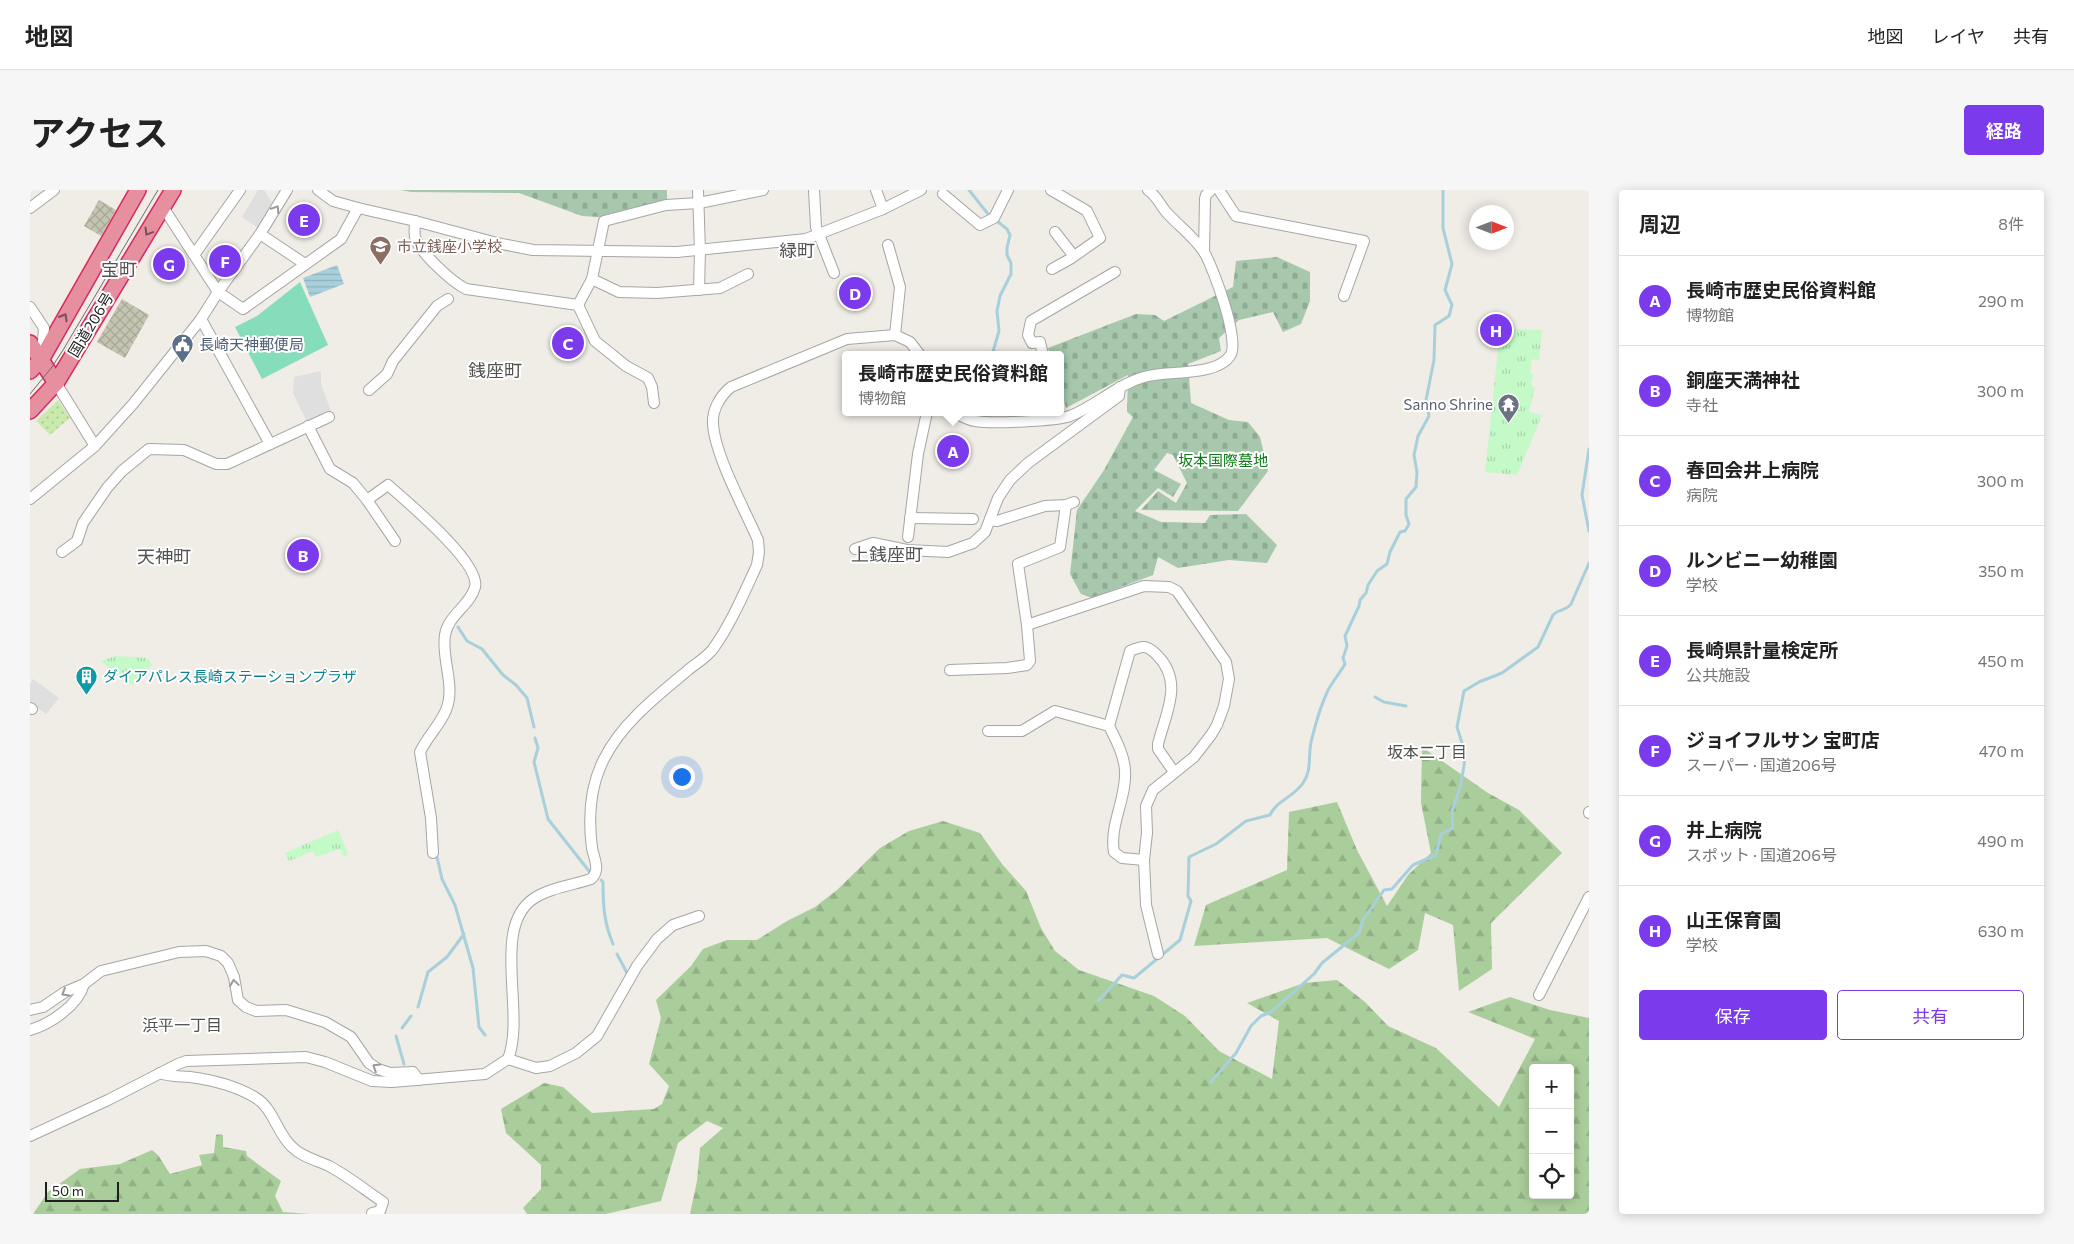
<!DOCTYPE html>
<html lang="ja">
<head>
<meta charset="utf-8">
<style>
	:root { --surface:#fff; --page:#f6f6f6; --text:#222; --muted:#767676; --line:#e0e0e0; --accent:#7c3aed }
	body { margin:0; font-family:Commissioner,"Noto Sans JP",sans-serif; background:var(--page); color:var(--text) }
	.controls { position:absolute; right:15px; bottom:15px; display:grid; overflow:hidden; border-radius:5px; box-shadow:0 2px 12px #0003 }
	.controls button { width:45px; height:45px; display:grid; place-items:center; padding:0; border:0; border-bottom:1px solid var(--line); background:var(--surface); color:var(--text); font:25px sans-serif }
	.compass { position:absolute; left:1439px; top:15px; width:45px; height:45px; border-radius:50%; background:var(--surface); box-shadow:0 2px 12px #0003; rotate:90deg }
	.scale { position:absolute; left:15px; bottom:12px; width:74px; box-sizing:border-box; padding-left:5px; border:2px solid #1f1f1f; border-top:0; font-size:14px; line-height:18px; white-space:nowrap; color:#1f1f1f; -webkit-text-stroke:4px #fff; paint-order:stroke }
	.you { position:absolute; left:651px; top:586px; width:18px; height:18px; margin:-12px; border:4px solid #fff; border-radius:50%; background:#1a73e8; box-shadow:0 0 0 8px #1a73e833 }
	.badge { display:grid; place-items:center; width:32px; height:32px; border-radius:50%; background:var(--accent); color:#fff; font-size:16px; font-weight:700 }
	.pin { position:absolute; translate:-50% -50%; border:2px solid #fff; box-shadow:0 1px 5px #0006 }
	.popup { position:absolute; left:812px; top:161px; width:222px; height:65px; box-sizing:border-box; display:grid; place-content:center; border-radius:5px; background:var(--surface); filter:drop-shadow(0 1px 4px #0005); font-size:16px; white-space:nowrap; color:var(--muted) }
	.popup b { font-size:19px; color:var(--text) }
	.popup::after { content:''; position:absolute; left:50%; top:100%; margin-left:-10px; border:10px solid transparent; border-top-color:var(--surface) }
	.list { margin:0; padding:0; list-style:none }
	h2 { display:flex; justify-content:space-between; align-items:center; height:65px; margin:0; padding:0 20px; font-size:21px }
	h2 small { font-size:16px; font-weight:400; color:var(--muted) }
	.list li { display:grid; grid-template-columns:32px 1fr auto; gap:15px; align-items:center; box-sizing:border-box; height:90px; padding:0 20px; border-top:1px solid var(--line) }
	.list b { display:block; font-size:19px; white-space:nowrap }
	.list p { margin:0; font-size:16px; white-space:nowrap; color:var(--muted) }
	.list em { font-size:16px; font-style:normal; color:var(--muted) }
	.actions { display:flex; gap:10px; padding:15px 20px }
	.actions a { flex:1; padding:11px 0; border:1px solid var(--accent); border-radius:5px; text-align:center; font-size:18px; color:var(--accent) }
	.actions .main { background:var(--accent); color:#fff }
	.icon { flex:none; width:28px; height:28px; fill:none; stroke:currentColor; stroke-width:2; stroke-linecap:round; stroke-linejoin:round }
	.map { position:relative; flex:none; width:1559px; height:1024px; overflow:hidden; border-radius:5px }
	header { display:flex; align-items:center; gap:30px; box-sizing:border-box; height:70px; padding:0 25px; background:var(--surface); border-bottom:1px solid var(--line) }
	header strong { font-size:24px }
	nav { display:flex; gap:28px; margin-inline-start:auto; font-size:18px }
	.intro { display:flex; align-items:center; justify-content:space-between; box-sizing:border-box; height:120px; padding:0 30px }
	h1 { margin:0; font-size:35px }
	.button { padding:12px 22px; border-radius:5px; background:var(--accent); color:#fff; font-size:18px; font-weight:700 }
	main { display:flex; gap:30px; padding:0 30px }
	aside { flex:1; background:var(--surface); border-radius:5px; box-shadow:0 2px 12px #0003 }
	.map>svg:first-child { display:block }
	.construction { fill:url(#construction-cross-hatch) }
	.grass { fill:url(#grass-dots) }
	.forest { fill:url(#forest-firs); fill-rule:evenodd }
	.cemetery { fill:url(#cemetery-stones) }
	.park { fill:url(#park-tufts) }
	.pitch { fill:#85ddbc }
	.parking { fill:#dfdfdf }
	.water { fill:url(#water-rules) }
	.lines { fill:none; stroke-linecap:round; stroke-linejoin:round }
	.stream { stroke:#a7d0dc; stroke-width:3 }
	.minor-casing { stroke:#a6a6a6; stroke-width:12 }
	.highway-casing { stroke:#d82964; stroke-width:18 }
	.minor { stroke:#fff; stroke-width:10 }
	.highway { stroke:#e58f9f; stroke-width:15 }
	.tram { stroke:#6d6d6d; stroke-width:1 }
	.oneway { stroke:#9a9a9a }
	.oneway2 { stroke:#785159 }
	.labels { text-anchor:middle; stroke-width:4; stroke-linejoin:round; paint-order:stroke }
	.education-label { font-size:15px; fill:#785e54; stroke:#fff; text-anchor:start }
	.street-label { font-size:15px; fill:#1f1f1f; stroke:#fff }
	.service-label { font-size:15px; fill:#4e5e75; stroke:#fff; text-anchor:start }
	.worship-label { font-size:15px; fill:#5b616d; stroke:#fff; text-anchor:end }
	.park-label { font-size:15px; fill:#0e7d17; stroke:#fff }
	.culture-label { font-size:15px; fill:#0d838f; stroke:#fff; text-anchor:start }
	.neighbourhood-label { font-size:16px; fill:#525252; stroke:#fff }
	.quarter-label { font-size:18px; fill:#525252; stroke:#fff }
</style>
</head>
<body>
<header>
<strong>地図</strong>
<nav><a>地図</a><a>レイヤ</a><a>共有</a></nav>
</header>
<div class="intro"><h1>アクセス</h1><a class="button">経路</a></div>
<main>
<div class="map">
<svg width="1559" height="1024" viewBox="0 0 1559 1024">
	<defs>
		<pattern id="construction-cross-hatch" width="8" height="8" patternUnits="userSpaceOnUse" patternTransform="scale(1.25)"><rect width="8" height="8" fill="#c4c4b1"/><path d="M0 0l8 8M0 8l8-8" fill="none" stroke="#a8a898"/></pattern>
		<pattern id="grass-dots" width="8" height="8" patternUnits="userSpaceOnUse" patternTransform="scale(1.25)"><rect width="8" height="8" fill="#cae9ad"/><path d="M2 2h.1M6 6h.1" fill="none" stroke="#adc794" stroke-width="1.8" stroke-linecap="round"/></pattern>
		<pattern id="forest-firs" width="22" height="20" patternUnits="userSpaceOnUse" patternTransform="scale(1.25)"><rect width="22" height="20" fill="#aace9b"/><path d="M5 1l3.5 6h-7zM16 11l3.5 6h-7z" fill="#92b085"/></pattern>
		<pattern id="cemetery-stones" width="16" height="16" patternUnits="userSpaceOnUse" patternTransform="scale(1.25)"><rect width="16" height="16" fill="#a7c8ac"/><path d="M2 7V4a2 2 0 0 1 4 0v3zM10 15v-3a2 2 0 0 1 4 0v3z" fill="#8fab94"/></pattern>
		<pattern id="park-tufts" width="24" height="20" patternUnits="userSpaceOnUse" patternTransform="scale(1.25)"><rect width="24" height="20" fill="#c4f9c8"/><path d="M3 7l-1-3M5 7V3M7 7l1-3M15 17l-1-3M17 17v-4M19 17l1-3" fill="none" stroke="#a8d5ab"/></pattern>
		<pattern id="water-rules" width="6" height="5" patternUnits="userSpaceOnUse" patternTransform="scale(1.25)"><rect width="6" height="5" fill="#a7d0dc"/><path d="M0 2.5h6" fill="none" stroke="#8fb2bc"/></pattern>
	</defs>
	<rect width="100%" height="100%" fill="#f0ece6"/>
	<g class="construction">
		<path d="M69 10 86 20 71 46 54 36Z"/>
		<path d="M92 109 119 125 95 168 67 152Z"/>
	</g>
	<path class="grass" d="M28 210 40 228 20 245 6 231Z"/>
	<g class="forest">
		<path d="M1392 557 1458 603 1489 620 1532 663 1461 733 1462 779 1429 801 1423 735 1395 723 1388 760 1359 779 1297 748 1164 756 1176 715 1257 680 1259 622 1307 612 1327 660 1357 716 1378 685 1401 663 1391 613Z"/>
		<path d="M913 631 950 643 972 674 996 701 1011 738 1025 761 1049 780 1124 806 1155 826 1189 861 1242 889 1249 831 1217 813 1274 793 1307 790 1335 812 1358 836 1406 858 1469 917 1505 849 1438 822 1480 807 1520 820 1559 828V1024H660L667 991 670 958 693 938 677 931 648 953 631 1011 576 1024H497L493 1018 511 999V975L476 943 471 919 514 893 533 897 562 923 624 919 632 914 639 896 619 874 631 828 626 810 661 776 673 759 697 750H727L757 731 785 717 807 700 850 658 879 641ZM1503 878H1540V1005H1503Z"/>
		<path d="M190 944 193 945V957L216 961 217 966 251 991 245 1006 253 1022 280 1024H3L18 1002 50 979 90 974 122 960 128 965 140 984 172 975 169 965 184 963 186 945Z"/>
	</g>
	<g class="cemetery">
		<path d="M371 0H637V10L569 27 552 26 489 3 381 2Z"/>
		<path d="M1247 67 1280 82V111L1271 134 1253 142 1243 122 1209 130 1189 148 1191 161 1158 174 1161 213 1199 230 1218 232 1230 247 1238 281 1208 321 1111 320 1128 301 1146 313 1157 293 1143 265 1137 263 1124 280 1151 294 1143 307 1128 298 1105 321 1131 332 1175 333 1180 325 1216 324 1247 355 1237 373 1199 370 1148 378 1128 367 1123 385 1062 408 1051 404 1040 384 1047 320 1074 280 1103 227 1097 222 1098 185 1036 218 1031 200 1030 165H1020L1018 158 1106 124 1125 125 1134 131 1203 97 1206 71Z"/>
	</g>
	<g class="park">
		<path d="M1480 139 1512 140 1509 170 1502 169 1500 183 1503 184 1501 196 1505 197 1499 222 1512 225 1487 285 1455 282 1469 151H1481Z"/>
		<path d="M85 466 117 468 122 475 103 495 90 489 71 471Z"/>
		<path d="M308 640 318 664 314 667 310 659 286 667 283 661 259 671 255 663Z"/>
	</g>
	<path class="pitch" d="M270 92 298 155 232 189 205 137 227 126Z"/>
	<g class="parking">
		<path d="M228 0H234L242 13 228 38 212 27Z"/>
		<path d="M291 181V194L301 221 277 232 263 203 264 187Z"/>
		<path d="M3 489 29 508 16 524 0 512V494Z"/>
	</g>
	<path class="water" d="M307 75 314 94 280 107 273 88Z"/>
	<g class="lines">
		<g class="stream">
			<path d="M939 0 958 24 977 39 980 45 977 58V65L981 73V84L970 106 967 121 969 141 962 165"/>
			<path d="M1559 259 1552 305 1559 341"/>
			<path d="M428 437 437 451 452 459 473 485 486 495 497 508 504 537"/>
			<path d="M1345 507 1354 512 1376 516"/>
			<path d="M505 548 508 558 504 572 518 629 559 681"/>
			<path d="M407 667 412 689 425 715 443 778 449 837 455 845"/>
			<path d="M571 690 573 692C573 715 574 733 583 754"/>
			<path d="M587 764 598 785"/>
			<path d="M1068 811 1092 785 1104 788 1150 750 1161 711 1158 706 1159 667 1186 654 1216 631 1240 625C1246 611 1265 606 1273 593 1283 579 1277 564 1282 548 1286 532 1291 515 1298 500 1303 491 1310 483 1315 474L1313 468 1317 456 1315 446 1329 416 1330 410 1336 403 1338 395 1347 381 1357 374 1360 362 1370 342 1375 341 1379 334 1376 325V309L1386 297 1387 282 1384 265 1388 246 1399 226 1396 210 1404 170 1405 135 1419 126 1422 115 1415 100 1422 74 1413 38V0"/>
			<path d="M388 817 398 782 417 767 434 744"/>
			<path d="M372 838 381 826"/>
			<path d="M366 846 374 874"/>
			<path d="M1181 892 1206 863 1221 836 1231 826 1241 822 1284 784 1292 773 1329 743 1333 730 1354 700 1362 699 1383 675 1406 665 1411 644 1423 638 1422 621 1430 598 1434 576 1435 563 1427 537 1434 501 1449 492 1472 483 1508 457 1523 425C1528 419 1536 421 1541 414L1559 373"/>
		</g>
		<defs>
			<g id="minor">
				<path d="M288 0 303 11 328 18 385 31 467 53 503 60 647 62 776 49 853 19 891 0"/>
				<path d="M668 0 670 61 669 100"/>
				<path d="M784 0 786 37 804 83"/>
				<path d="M846 0 853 19"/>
				<path d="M1021 0 1057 21 1070 48 1040 69 1022 79"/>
				<path d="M1189 0 1206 26 1334 51 1314 106"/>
				<path d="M913 4 950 35 964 28 978 0"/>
				<path d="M133 17 188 102 213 119 311 49 328 18"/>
				<path d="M0 18 24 0"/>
				<path d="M385 31C385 36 384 43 385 47 389 62 422 92 436 99L548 115 565 151 596 176 618 188 622 197 624 213"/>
				<path d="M1025 42 1043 65"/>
				<path d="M230 44 275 74"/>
				<path d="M858 55 870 97 865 145"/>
				<path d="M1174 62 1175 9 1176 5 1181 0"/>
				<path d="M164 65 210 0"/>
				<path d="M562 89 589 102 627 103 690 98 718 84"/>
				<path d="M548 115 562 89 574 31 636 15 669 13 733 0"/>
				<path d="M0 117 14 138 12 164"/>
				<path d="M171 129 240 254"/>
				<path d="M1013 165 1010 152 1002 153 998 145 1001 131 1085 82"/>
				<path d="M26 193 65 256"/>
				<path d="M339 200 357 184 363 171 407 116 418 109"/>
				<path d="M924 222C931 226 937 230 945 231 961 234 1026 231 1040 226 1066 216 1086 195 1114 187 1137 180 1185 187 1200 166 1211 152 1183 77 1174 62 1164 47 1149 36 1137 23 1130 15 1127 6 1118 0"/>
				<path d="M278 236 300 279 323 293 337 310 358 295C376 311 451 373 445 397 440 416 418 425 415 445 411 469 426 496 416 520 410 535 397 547 390 562L401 628 403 663"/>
				<path d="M0 309 65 256 103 214 171 129 188 102 230 44 257 0"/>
				<path d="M337 310 365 351"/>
				<path d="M880 328 943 329"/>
				<path d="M960 330 967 331 1015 316 1036 315 1044 312"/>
				<path d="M878 347 888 264 897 222"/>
				<path d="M825 359 843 353 877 360 918 362 943 353 955 342 968 308 980 290 998 273 1089 206 1090 197"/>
				<path d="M32 362 47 351 53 333 77 298 92 281 119 259 154 260 186 274H197L299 227"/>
				<path d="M997 435 1114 396 1139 397 1147 401 1196 472 1199 489 1194 516 1187 535 1181 545 1164 567 1123 600 1116 616 1117 643 1114 670 1116 715 1128 764"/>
				<path d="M920 480 977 478 997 475 1000 471 997 435 988 374 1030 357 1036 315"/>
				<path d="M0 518 2 519"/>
				<path d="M1079 536 1100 461C1113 455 1117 455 1127 465 1154 492 1136 522 1128 554V559L1144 582"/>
				<path d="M958 541H992L1025 521 1079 536C1086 550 1094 565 1095 580 1097 608 1079 635 1084 662L1092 668 1114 670"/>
				<path d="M1559 622V623"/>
				<path d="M1509 805 1559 707"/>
				<path d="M0 820 13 817 35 802 54 794 71 781 149 762 176 761 191 766 198 773 204 787 208 810 216 817 226 821 256 820 295 832 321 847 339 873 348 879 360 883 383 882 389 890"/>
				<path d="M0 840C20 834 48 816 54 794"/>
				<path d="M478 869 506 878 520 876 546 863 567 846 607 776 627 749 643 735 669 726"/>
				<path d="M130 883C140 887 150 886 160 887 182 890 207 896 226 908 243 918 247 943 262 957 272 967 286 970 299 976 318 986 335 1000 353 1012L350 1021 342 1023"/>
				<path d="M0 946 78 910 148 874 156 871 276 867 295 872 342 891 362 892 455 884 478 869C496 824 461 738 503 709 519 698 543 695 561 689 571 680 564 669 562 658 558 627 560 596 574 569 592 533 627 506 657 481 665 474 676 468 683 459 701 434 714 403 727 375L729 362 728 350C715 320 685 266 683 234 682 220 690 206 701 197L817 149 865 145 880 152 890 165"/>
			</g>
			<g id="highway">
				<path d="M0 153 26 193"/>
				<path d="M0 181 11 170 108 0"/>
				<path d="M0 221 26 193 143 0"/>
			</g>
		</defs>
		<use href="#minor" class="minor-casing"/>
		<use href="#highway" class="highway-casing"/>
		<use href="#minor" class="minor"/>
		<use href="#highway" class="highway"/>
		<path class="tram" d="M0 204 22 177 33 160 128 0"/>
	</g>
	<defs><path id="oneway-chevron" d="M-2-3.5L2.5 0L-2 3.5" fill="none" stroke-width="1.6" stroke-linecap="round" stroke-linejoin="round" transform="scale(1.25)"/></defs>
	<g class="oneway">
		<use href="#oneway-chevron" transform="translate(246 19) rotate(-58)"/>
		<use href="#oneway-chevron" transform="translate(204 793) rotate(-98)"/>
		<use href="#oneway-chevron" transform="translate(35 803) rotate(149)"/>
		<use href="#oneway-chevron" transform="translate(346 877) rotate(-148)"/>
	</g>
	<g class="oneway2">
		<use href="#oneway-chevron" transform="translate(118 42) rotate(121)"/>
		<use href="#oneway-chevron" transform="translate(34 127) rotate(-60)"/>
	</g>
	<defs>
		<symbol id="school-pin" viewBox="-11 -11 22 30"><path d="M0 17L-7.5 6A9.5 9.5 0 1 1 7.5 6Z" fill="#8d6e63" stroke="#fff"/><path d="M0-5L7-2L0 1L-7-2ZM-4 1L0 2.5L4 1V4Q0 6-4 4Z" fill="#fff"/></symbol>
		<symbol id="civic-pin" viewBox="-11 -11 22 30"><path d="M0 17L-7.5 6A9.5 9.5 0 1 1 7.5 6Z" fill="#5c6f8a" stroke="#fff"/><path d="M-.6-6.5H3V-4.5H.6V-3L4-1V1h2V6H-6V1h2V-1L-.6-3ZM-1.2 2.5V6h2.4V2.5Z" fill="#fff"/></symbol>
		<symbol id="temple-pin" viewBox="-11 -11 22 30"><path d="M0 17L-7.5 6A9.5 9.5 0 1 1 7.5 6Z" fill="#6b7280" stroke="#fff"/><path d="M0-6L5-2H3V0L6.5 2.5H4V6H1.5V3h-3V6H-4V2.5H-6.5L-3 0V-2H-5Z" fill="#fff"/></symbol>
		<symbol id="building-pin" viewBox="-11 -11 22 30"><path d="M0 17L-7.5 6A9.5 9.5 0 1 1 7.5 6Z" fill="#0f9aa8" stroke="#fff"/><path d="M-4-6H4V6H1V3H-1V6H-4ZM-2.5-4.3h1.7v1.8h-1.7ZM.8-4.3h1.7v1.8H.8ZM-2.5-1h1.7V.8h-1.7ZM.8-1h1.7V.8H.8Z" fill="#fff"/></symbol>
	</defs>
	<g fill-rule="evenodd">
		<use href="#school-pin" x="338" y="44" width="25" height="34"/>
		<use href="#civic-pin" x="140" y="142" width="25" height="34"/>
		<use href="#temple-pin" x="1466" y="202" width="25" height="34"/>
		<use href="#building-pin" x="44" y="474" width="25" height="34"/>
	</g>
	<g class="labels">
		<g class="education-label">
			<text x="367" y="62">市立銭座小学校</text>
		</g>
		<g class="street-label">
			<text transform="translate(61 135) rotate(-59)" y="5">国道206号</text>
		</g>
		<g class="service-label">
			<text x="169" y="160">長崎天神郵便局</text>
		</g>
		<g class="worship-label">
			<text x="1463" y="220">Sanno Shrine</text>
		</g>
		<g class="park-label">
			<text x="1193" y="276">坂本国際墓地</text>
		</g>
		<g class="culture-label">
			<text x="73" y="492">ダイアパレス長崎ステーションプラザ</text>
		</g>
		<g class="neighbourhood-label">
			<text x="1397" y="568">坂本二丁目</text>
			<text x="152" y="841">浜平一丁目</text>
		</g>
		<g class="quarter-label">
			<text x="767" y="67">緑町</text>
			<text x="89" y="86">宝町</text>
			<text x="465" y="187">銭座町</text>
			<text x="857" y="371">上銭座町</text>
			<text x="134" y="373">天神町</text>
		</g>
	</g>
</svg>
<div class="controls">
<button>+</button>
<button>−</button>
<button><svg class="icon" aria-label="locate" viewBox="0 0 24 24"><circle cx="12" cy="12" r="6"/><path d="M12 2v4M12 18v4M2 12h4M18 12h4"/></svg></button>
</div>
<svg class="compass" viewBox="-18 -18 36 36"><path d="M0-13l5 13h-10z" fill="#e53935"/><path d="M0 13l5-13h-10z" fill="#767676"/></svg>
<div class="scale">50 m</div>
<div class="you"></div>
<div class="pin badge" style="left:923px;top:261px">A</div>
<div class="popup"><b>長崎市歴史民俗資料館</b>博物館</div>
<div class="pin badge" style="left:273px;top:365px">B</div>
<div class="pin badge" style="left:538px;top:153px">C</div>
<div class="pin badge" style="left:825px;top:103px">D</div>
<div class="pin badge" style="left:274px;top:30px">E</div>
<div class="pin badge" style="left:195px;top:71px">F</div>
<div class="pin badge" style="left:139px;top:74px">G</div>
<div class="pin badge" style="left:1466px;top:140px">H</div>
</div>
<aside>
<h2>周辺<small>8件</small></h2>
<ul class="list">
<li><span class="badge">A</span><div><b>長崎市歴史民俗資料館</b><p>博物館</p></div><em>290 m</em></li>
<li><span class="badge">B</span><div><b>銅座天満神社</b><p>寺社</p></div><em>300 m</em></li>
<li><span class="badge">C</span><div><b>春回会井上病院</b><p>病院</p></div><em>300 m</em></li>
<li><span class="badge">D</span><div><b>ルンビニー幼稚園</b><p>学校</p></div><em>350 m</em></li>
<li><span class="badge">E</span><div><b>長崎県計量検定所</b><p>公共施設</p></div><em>450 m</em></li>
<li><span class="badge">F</span><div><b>ジョイフルサン 宝町店</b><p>スーパー · 国道206号</p></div><em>470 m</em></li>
<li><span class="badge">G</span><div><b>井上病院</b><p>スポット · 国道206号</p></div><em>490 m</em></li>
<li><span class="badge">H</span><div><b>山王保育園</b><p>学校</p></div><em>630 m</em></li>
</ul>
<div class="actions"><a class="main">保存</a><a>共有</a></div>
</aside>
</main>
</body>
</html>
